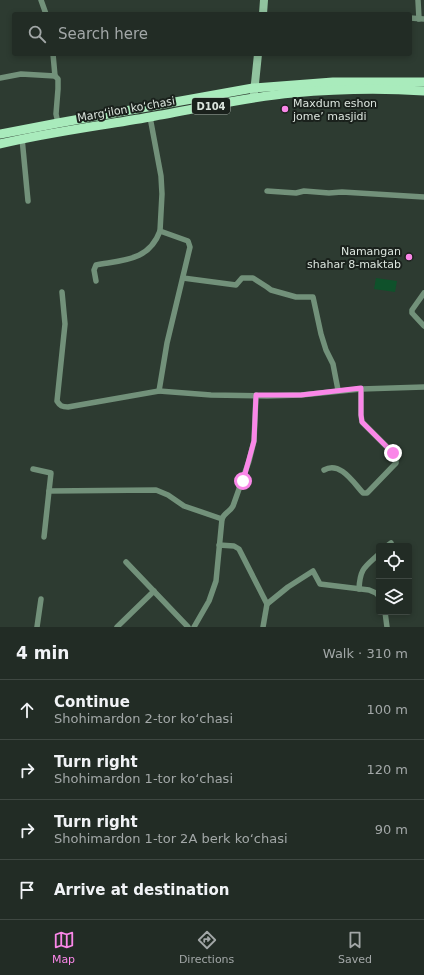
<!DOCTYPE html>
<html lang="en">
<head>
<meta charset="utf-8">
<style>
	:root { --surface:#222c25; --page:#2a342d; --text:#f1f3f6; --muted:#a2a7a7; --line:#3f4842; --accent:#fa87e8 }
	body { margin:0; font-family:"DejaVu Sans",sans-serif; background:var(--page); color:var(--text) }
	.controls { position:absolute; right:12px; bottom:12px; display:grid; overflow:hidden; border-radius:4px; box-shadow:0 2px 6px #0003 }
	.controls button { width:36px; height:36px; display:grid; place-items:center; padding:0; border:0; border-bottom:1px solid var(--line); background:var(--surface); color:var(--text); font:20px sans-serif }
	.stop { position:absolute; width:12px; height:12px; margin:-9px; border:3px solid #fa87e8; border-radius:50%; background:#fff }
	.stop.end { background:#fa87e8; border-color:#fff; box-shadow:0 1px 4px #0008 }
	.list { margin:0; padding:0; list-style:none }
	h2 { display:flex; justify-content:space-between; align-items:center; height:52px; margin:0; padding:0 16px; font-size:17px }
	h2 small { font-size:13px; font-weight:400; color:var(--muted) }
	.list li { display:grid; grid-template-columns:26px 1fr auto; gap:12px; align-items:center; box-sizing:border-box; height:60px; padding:0 16px; border-top:1px solid var(--line) }
	.list b { display:block; font-size:15px; white-space:nowrap }
	.list p { margin:0; font-size:13px; white-space:nowrap; color:var(--muted) }
	.list em { font-size:13px; font-style:normal; color:var(--muted) }
	.icon { flex:none; width:22px; height:22px; fill:none; stroke:currentColor; stroke-width:2; stroke-linecap:round; stroke-linejoin:round }
	.map { position:relative; flex:none; width:424px; height:627px; overflow:hidden }
	.search { position:absolute; background:var(--surface); box-shadow:0 2px 6px #0003; left:12px; right:12px; top:12px; height:44px; display:flex; align-items:center; gap:10px; box-sizing:border-box; padding:0 14px; border-radius:4px; color:var(--muted); font-size:15px }
	.sheet { height:292px; background:var(--surface) }
	nav { display:flex; justify-content:space-around; align-items:center; box-sizing:border-box; height:56px; border-top:1px solid var(--line); background:var(--surface); font-size:11px; color:var(--muted) }
	nav a { display:grid; justify-items:center; gap:2px }
	nav .on { color:var(--accent) }
	.map>svg:first-child { display:block }
	.green { fill:#0f512b }
	.lines { fill:none; stroke-linecap:round; stroke-linejoin:round }
	.street { stroke:#72917a; stroke-width:5.5 }
	.secondary { stroke:#91c39f; stroke-width:8 }
	.primary { stroke:#a9ebbc; stroke-width:9 }
	.route { stroke:#fa87e8; stroke-width:5 }
	.poi-dot { fill:#fa87e8; stroke:#1a211c; stroke-width:1.5 }
	.labels { text-anchor:middle; stroke-width:4; stroke-linejoin:round; paint-order:stroke }
	.shield { fill:#1a211c; stroke:#a1aaa3; stroke-width:1 }
	.shield-label { font-size:10px; font-weight:bold; fill:#dbe4dd }
	.poi-label { font-size:11px; fill:#dbe4dd; stroke:#1a211c; text-anchor:start }
	.street-label { font-size:11px; fill:#dbe4dd; stroke:#1a211c }
</style>
</head>
<body>
<div class="map">
<svg width="424" height="627" viewBox="0 0 424 627">
	<rect width="100%" height="100%" fill="#2d3b31"/>
	<path class="green" d="M376 278 397 281 395 292 374 289Z"/>
	<g class="lines">
		<g class="street">
			<path d="M41 0 46 14"/>
			<path d="M418 0 419 19"/>
			<path d="M410 18 424 19"/>
			<path d="M53 54 55 76 58 79V89L56 114 58 123"/>
			<path d="M0 78 21 74 55 76"/>
			<path d="M150 117 161 176 162 194 160 231 188 241 190 247 167 343 159 391 211 395 267 396 301 395 361 389 424 387"/>
			<path d="M22 138 28 201"/>
			<path d="M267 191 296 193 304 191 329 193 342 192 424 197"/>
			<path d="M183 278 236 285 242 278H253L267 287 271 290 296 297H313L321 334 326 350 333 364 338 390"/>
			<path d="M96 281 94 270 96 265C123 260 149 261 160 231"/>
			<path d="M62 292 65 324 57 401C60 406 62 407 68 407L159 391"/>
			<path d="M424 293 412 310V313L424 326"/>
			<path d="M33 469 51 473 49 491"/>
			<path d="M324 470C340 461 353 482 363 493H367L369 491 396 463V456L362 422 361 415V389"/>
			<path d="M44 537 49 491 156 490 168 495 184 506 222 519"/>
			<path d="M219 545 234 546 239 549 267 604 288 587 313 571 320 584 369 590 376 593 379 596"/>
			<path d="M387 546 391 543"/>
			<path d="M126 562 188 627"/>
			<path d="M359 589C360 568 365 567 379 554"/>
			<path d="M385 612 387 627"/>
			<path d="M37 627 41 599"/>
			<path d="M117 627 154 591"/>
			<path d="M194 627 209 601 216 581 222 519C224 513 230 512 233 506L249 461 254 441 256 395"/>
			<path d="M263 627 267 604"/>
		</g>
		<g class="secondary">
			<path d="M263 14 264 0"/>
			<path d="M254 93 258 54"/>
		</g>
		<g class="primary">
			<path d="M0 134 58 123 253 88 333 82H424"/>
			<path d="M0 144C49 132 100 126 150 117 197 109 245 97 293 93 337 89 381 88 424 91"/>
		</g>
	</g>
	<g class="lines">
		<path class="route" d="M243 481 254 441 256 395H301L361 388V415L362 422 393 453"/>
	</g>
	<g class="poi-dot">
		<circle cx="285" cy="109" r="4"/>
		<circle cx="409" cy="257" r="4"/>
	</g>
	<g class="labels">
		<rect class="shield" x="192" y="98" width="38" height="16" rx="3"/>
		<g class="shield-label">
			<text x="211" y="110">D104</text>
		</g>
		<g class="poi-label">
			<text x="293" y="107">Maxdum eshon<tspan x="293" dy="13">jome’ masjidi</tspan></text>
			<text x="401" y="255" text-anchor="end">Namangan<tspan x="401" dy="13">shahar 8-maktab</tspan></text>
		</g>
		<g class="street-label">
			<text transform="translate(126 109) rotate(-10)" y="4">Margʻilon koʻchasi</text>
		</g>
	</g>
</svg>
<div class="controls">
<button><svg class="icon" aria-label="locate" viewBox="0 0 24 24"><circle cx="12" cy="12" r="6"/><path d="M12 2v4M12 18v4M2 12h4M18 12h4"/></svg></button>
<button><svg class="icon" aria-label="layers" viewBox="0 0 24 24"><path d="M12 4l9 5-9 5-9-5zM3 14l9 5 9-5"/></svg></button>
</div>
<div class="stop" style="left:243px;top:481px"></div>
<div class="stop end" style="left:393px;top:453px"></div>
<div class="search"><svg class="icon" aria-label="search" viewBox="0 0 24 24"><circle cx="10" cy="10" r="6"/><path d="M15 15l6 6"/></svg>Search here</div>
</div>
<section class="sheet">
<h2>4 min<small>Walk · 310 m</small></h2>
<ul class="list">
<li><svg class="icon" aria-label="ahead" viewBox="0 0 24 24"><path d="M12 20V5M6 11l6-6 6 6"/></svg><div><b>Continue</b><p>Shohimardon 2-tor koʻchasi</p></div><em>100 m</em></li>
<li><svg class="icon" aria-label="right" viewBox="0 0 24 24"><path d="M7 20v-9h11M14 6l5 5-5 5"/></svg><div><b>Turn right</b><p>Shohimardon 1-tor koʻchasi</p></div><em>120 m</em></li>
<li><svg class="icon" aria-label="right" viewBox="0 0 24 24"><path d="M7 20v-9h11M14 6l5 5-5 5"/></svg><div><b>Turn right</b><p>Shohimardon 1-tor 2A berk koʻchasi</p></div><em>90 m</em></li>
<li><svg class="icon" aria-label="arrive" viewBox="0 0 24 24"><path d="M6 21V4h12l-3 4 3 4H6"/></svg><div><b>Arrive at destination</b></div></li>
</ul>
</section>
<nav>
<a class="on"><svg class="icon" aria-label="map" viewBox="0 0 24 24"><path d="M3 6l6-2 6 2 6-2v14l-6 2-6-2-6 2zM9 4v14M15 6v14"/></svg>Map</a>
<a><svg class="icon" aria-label="directions" viewBox="0 0 24 24"><path d="M12 3l9 9-9 9-9-9zM9 14v-3h6M13 9l2 2-2 2"/></svg>Directions</a>
<a><svg class="icon" aria-label="saved" viewBox="0 0 24 24"><path d="M7 4h10v16l-5-4-5 4z"/></svg>Saved</a>
</nav>
</body>
</html>
